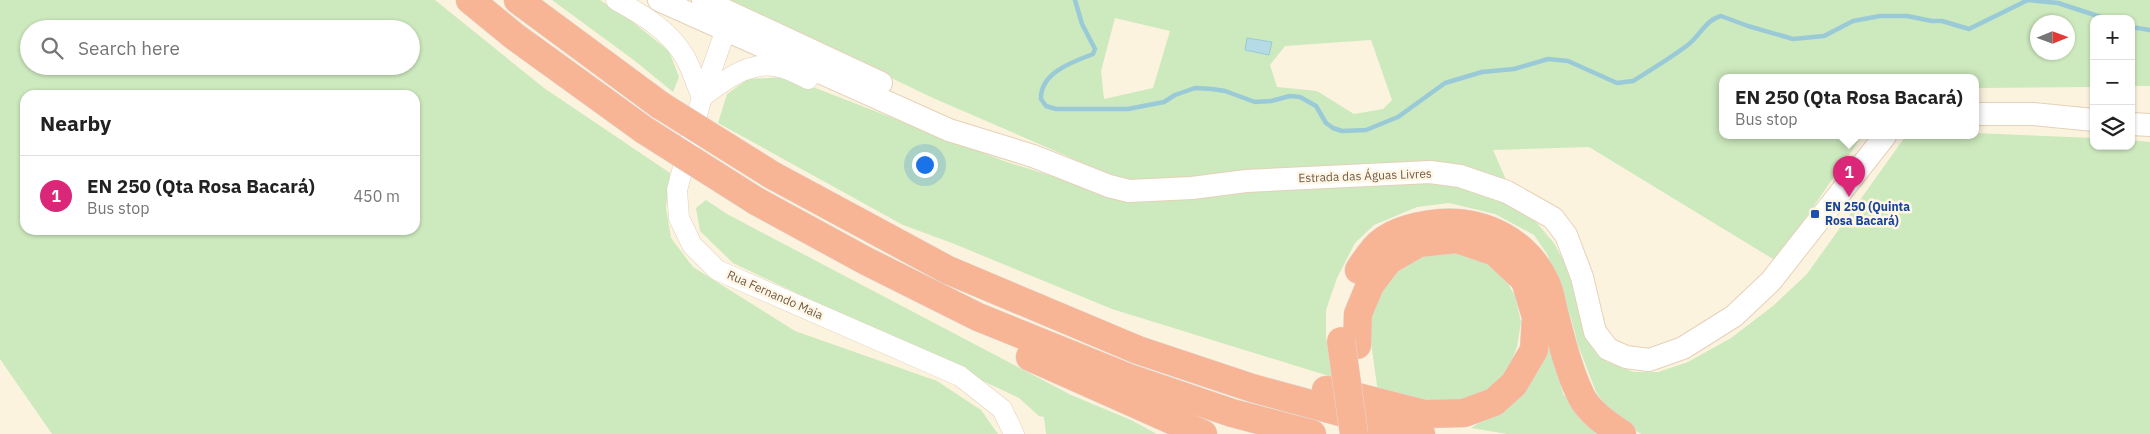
<!DOCTYPE html>
<html lang="en">
<head>
<meta charset="utf-8">
<style>
	:root { --surface:#fff; --page:#f6f6f6; --text:#222; --muted:#767676; --line:#e0e0e0; --accent:#db2777 }
	body { margin:0; font-family:"IBM Plex Sans",sans-serif; background:var(--page); color:var(--text) }
	.controls { position:absolute; right:15px; top:15px; display:grid; overflow:hidden; border-radius:10px; box-shadow:0 1px 4px #0004 }
	.controls button { width:45px; height:45px; display:grid; place-items:center; padding:0; border:0; border-bottom:1px solid var(--line); background:var(--surface); color:var(--text); font:25px sans-serif }
	.compass { position:absolute; left:2030px; top:15px; width:45px; height:45px; border-radius:50%; background:var(--surface); box-shadow:0 1px 4px #0004; rotate:89deg }
	.you { position:absolute; left:924px; top:164px; width:18px; height:18px; margin:-12px; border:4px solid #fff; border-radius:50%; background:#1a73e8; box-shadow:0 0 0 8px #1a73e833 }
	.badge { display:grid; place-items:center; width:32px; height:32px; border-radius:50%; background:var(--accent); color:#fff; font-size:16px; font-weight:700 }
	.pin { position:absolute; translate:-50% -41px; filter:drop-shadow(0 1px 2px #0008) }
	.pin::after { content:''; position:absolute; top:26px; width:18px; height:15px; background:inherit; clip-path:polygon(0 0,100% 0,50% 100%) }
	.popup { position:absolute; left:1719px; top:74px; width:260px; height:65px; box-sizing:border-box; display:grid; place-content:center; border-radius:10px; background:var(--surface); filter:drop-shadow(0 1px 4px #0005); font-size:16px; white-space:nowrap; color:var(--muted) }
	.popup b { font-size:19px; color:var(--text) }
	.popup::after { content:''; position:absolute; left:50%; top:100%; margin-left:-10px; border:10px solid transparent; border-top-color:var(--surface) }
	.list { margin:0; padding:0; list-style:none }
	h2 { display:flex; justify-content:space-between; align-items:center; height:65px; margin:0; padding:0 20px; font-size:21px }
	h2 small { font-size:16px; font-weight:400; color:var(--muted) }
	.list li { display:grid; grid-template-columns:32px 1fr auto; gap:15px; align-items:center; box-sizing:border-box; height:80px; padding:0 20px; border-top:1px solid var(--line) }
	.list b { display:block; font-size:19px; white-space:nowrap }
	.list p { margin:0; font-size:16px; white-space:nowrap; color:var(--muted) }
	.list em { font-size:16px; font-style:normal; color:var(--muted) }
	.icon { flex:none; width:28px; height:28px; fill:none; stroke:currentColor; stroke-width:2; stroke-linecap:round; stroke-linejoin:round }
	.map { position:relative; flex:none; width:2150px; height:434px; overflow:hidden }
	.search { position:absolute; background:var(--surface); box-shadow:0 1px 4px #0004; left:20px; top:20px; width:400px; height:55px; display:flex; align-items:center; gap:12px; box-sizing:border-box; padding:0 18px; border-radius:28px; color:var(--muted); font-size:19px }
	.panel { position:absolute; background:var(--surface); box-shadow:0 1px 4px #0004; left:20px; top:90px; width:400px; height:145px; border-radius:15px }
	.map>svg:first-child { display:block }
	.green { fill:#cde9be; fill-rule:evenodd }
	.water { fill:#b4dbe6; stroke:#9acad7 }
	.lines { fill:none; stroke-linecap:round; stroke-linejoin:round }
	.stream { stroke:#9acad7; stroke-width:4.5 }
	.tertiary-casing { stroke:#e0cfbc; stroke-width:21 }
	.secondary-casing { stroke:#e5d1b9; stroke-width:24 }
	.motorway-casing { stroke:#e0dad7; stroke-width:29 }
	.tertiary { stroke:#fff; stroke-width:20 }
	.secondary { stroke:#fff; stroke-width:22 }
	.motorway { stroke:#f8b595; stroke-width:28 }
	.motorway-bridge-casing { stroke:#e0dad7; stroke-width:29; stroke-linecap:butt }
	.motorway-bridge { stroke:#f8b595; stroke-width:28 }
	.transit-dot { fill:#1a4fb4; stroke:#fff7e6; stroke-width:2 }
	.labels { text-anchor:middle; stroke-width:5; stroke-linejoin:round; paint-order:stroke }
	.street-label { font-size:12px; fill:#735947; stroke:#fff7e6 }
	.transit-label { font-size:12px; font-weight:bold; fill:#164399; stroke:#fff7e6; text-anchor:start }
</style>
</head>
<body>
<div class="map">
<svg width="2150" height="434" viewBox="0 0 2150 434">
	<rect width="100%" height="100%" fill="#fcf3df"/>
	<g class="green">
		<path d="M0 0H435L544 88 670 173 666 208 671 238 693 267 795 331 937 381 981 410 998 434H52L0 359ZM29 29H411V66H29ZM25 95H415V230H25Z"/>
		<path d="M552 0H600L629 19 669 51 679 77 673 92 635 61Z"/>
		<path d="M729 0H2150V86H2131V19H2094V87L1975 88V78H1723V136H1862L1787 245 1773 259 1589 147 1493 150 1507 182 1136 186 933 98ZM1115 18 1170 31 1153 88 1104 99 1101 71ZM2038 22H2068V52H2038ZM1371 40 1392 100 1383 109 1354 114 1317 91 1277 87 1270 65 1285 46Z"/>
		<path d="M787 77 1004 161 1118 197 1439 180 1498 200 1530 215 1554 243 1569 271 1589 342 1607 362 1634 372H1658L1688 362 1731 338 1773 306 1807 274 1905 137 1975 136V133L2094 138V146H2131V140L2150 142V434H1641L1611 414 1596 392 1578 345 1571 318 1547 254 1534 235 1495 214 1449 203 1417 207 1374 225 1355 243 1337 278 1326 310V337L1332 377 1112 309 952 243 903 225 718 123 727 94 748 79Z"/>
		<path d="M706 200 727 214 1071 395 1131 420 1157 434H1046L1044 417 1039 416 1019 398 733 263 700 231 696 208Z"/>
		<path d="M1455 250 1482 260 1503 275 1515 296 1521 322 1517 347 1507 373 1492 388 1445 408 1378 393 1370 335 1371 313 1379 287 1413 255Z"/>
		<path d="M1550 340 1563 394 1596 434H1507L1471 428 1495 413Z"/>
	</g>
	<path class="water" d="M1247 38 1272 42 1269 55 1245 50Z"/>
	<g class="lines">
		<g class="stream">
			<path d="M1075 0 1082 24 1095 49 1093 54C1072 62 1040 73 1041 99L1046 106 1056 109H1128L1164 102 1175 95 1195 88 1212 89 1225 91 1255 102 1271 101 1290 96 1300 97 1316 106 1326 123 1333 128 1342 131 1366 130 1398 117 1445 83 1482 72 1514 69 1548 59 1568 61 1617 83 1633 81C1652 69 1671 58 1689 44 1700 35 1707 19 1721 16L1748 26 1793 39 1824 36 1853 21 1880 16H1907L1932 21H1942L1969 29 2028 0 2058 3 2107 19"/>
			<path d="M2131 27 2150 30"/>
		</g>
		<defs>
			<g id="tertiary">
				<path d="M616 0C643 15 669 30 685 57 692 70 696 84 702 97"/>
				<path d="M731 15 702 97 677 190 679 218 692 245 717 270 960 376 1002 409 1014 434"/>
				<path d="M702 97C725 80 751 58 783 68 791 70 800 75 808 79"/>
			</g>
			<g id="secondary">
				<path d="M659 0 949 130 1033 156 1109 186 1129 191 1192 188 1246 181 1430 172 1460 176 1507 192 1553 218 1566 235 1582 277 1595 332 1608 349 1626 357 1649 360 1683 348 1734 316 1771 281 1885 136"/>
				<path d="M703 0 881 83"/>
				<path d="M1975 114H2033L2094 120"/>
				<path d="M2131 124 2150 125"/>
			</g>
			<g id="motorway">
				<path d="M470 0 514 36 644 130"/>
				<path d="M518 0 660 105"/>
				<path d="M772 175 948 270 1138 350 1252 388 1421 434"/>
				<path d="M756 201 866 261 978 317 1129 378 1232 413 1312 434"/>
				<path d="M1359 270C1364 262 1369 255 1375 248 1390 231 1419 225 1441 223 1485 220 1527 242 1546 283 1551 293 1552 306 1555 316 1562 343 1569 371 1581 396 1589 412 1608 425 1622 434"/>
				<path d="M1030 357 1203 434"/>
				<path d="M1326 390 1334 391 1425 414 1464 413 1494 402 1514 384 1534 350 1536 317 1525 280 1495 252 1457 239 1419 243 1388 261 1370 285 1358 314 1357 345"/>
			</g>
		</defs>
		<use href="#tertiary" class="tertiary-casing"/>
		<use href="#secondary" class="secondary-casing"/>
		<use href="#motorway" class="motorway-casing"/>
		<use href="#tertiary" class="tertiary"/>
		<use href="#secondary" class="secondary"/>
		<use href="#motorway" class="motorway"/>
		<defs>
			<g id="motorway-bridge">
				<path d="M660 105 772 175"/>
				<path d="M644 130 756 201"/>
				<path d="M1341 341 1354 434"/>
			</g>
		</defs>
		<use href="#motorway-bridge" class="motorway-bridge-casing"/>
		<use href="#motorway-bridge" class="motorway-bridge"/>
	</g>
	<rect class="transit-dot" x="1810" y="209" width="10" height="10" rx="2.5"/>
	<g class="labels">
		<g class="street-label">
			<text transform="translate(1365 176) rotate(-2)" y="4">Estrada das Águas Livres</text>
			<text transform="translate(775 295) rotate(24)" y="4">Rua Fernando Maia</text>
		</g>
		<g class="transit-label">
			<text x="1825" y="211">EN 250 (Quinta<tspan x="1825" dy="14">Rosa Bacará)</tspan></text>
		</g>
	</g>
</svg>
<div class="controls">
<button>+</button>
<button>−</button>
<button><svg class="icon" aria-label="layers" viewBox="0 0 24 24"><path d="M12 4l9 5-9 5-9-5zM3 14l9 5 9-5"/></svg></button>
</div>
<svg class="compass" viewBox="-18 -18 36 36"><path d="M0-13l5 13h-10z" fill="#e53935"/><path d="M0 13l5-13h-10z" fill="#767676"/></svg>
<div class="you"></div>
<div class="pin badge" style="left:1849px;top:197px">1</div>
<div class="popup"><b>EN 250 (Qta Rosa Bacará)</b>Bus stop</div>
<div class="search"><svg class="icon" aria-label="search" viewBox="0 0 24 24"><circle cx="10" cy="10" r="6"/><path d="M15 15l6 6"/></svg>Search here</div>
<section class="panel">
<h2>Nearby<small></small></h2>
<ul class="list">
<li><span class="badge">1</span><div><b>EN 250 (Qta Rosa Bacará)</b><p>Bus stop</p></div><em>450 m</em></li>
</ul>
</section>
</div>
</body>
</html>
